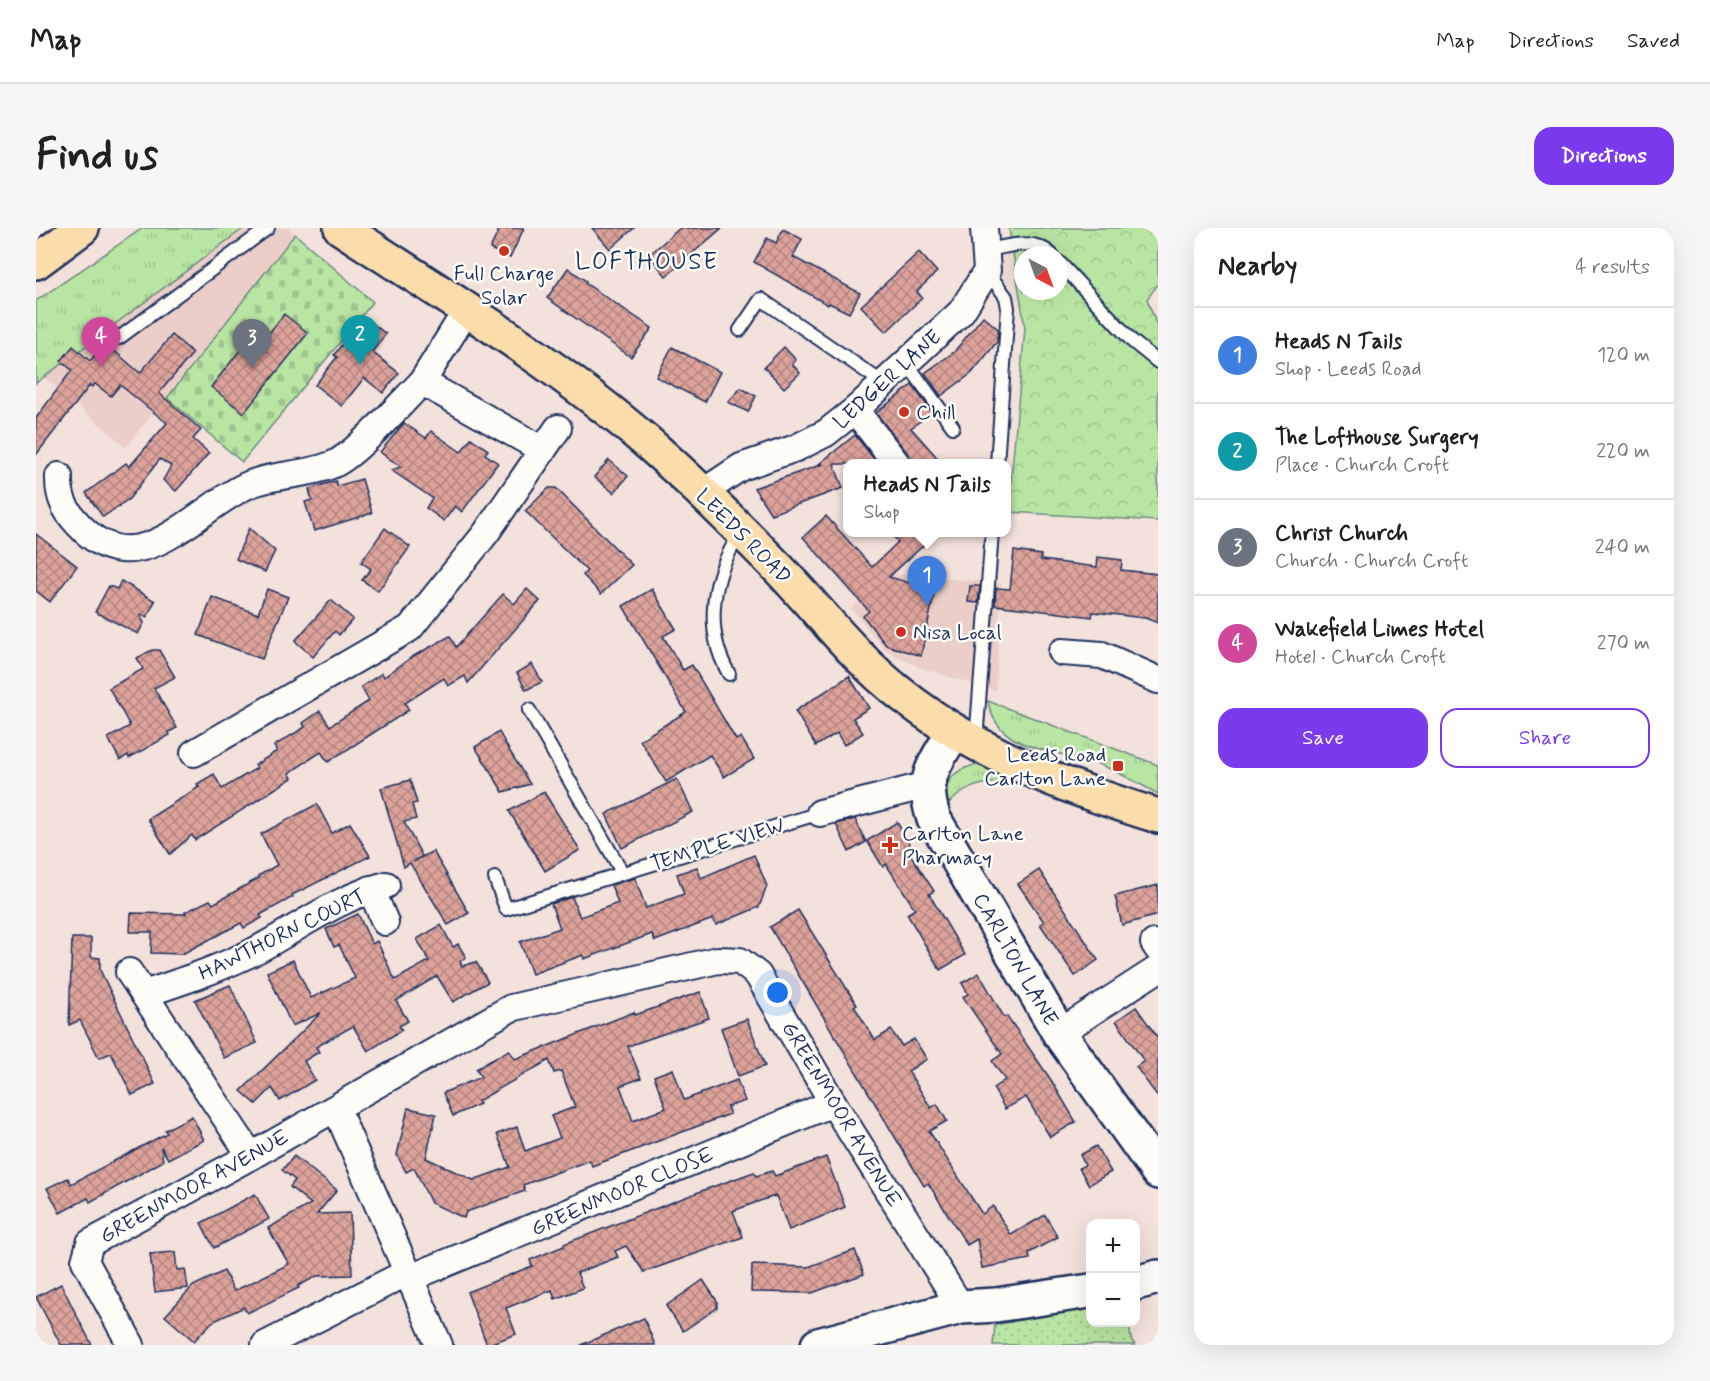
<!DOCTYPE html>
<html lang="en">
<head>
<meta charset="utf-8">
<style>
	:root { --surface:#fff; --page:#f6f6f6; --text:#202124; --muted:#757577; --line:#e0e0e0; --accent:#7c3aed }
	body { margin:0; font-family:Mynerve,sans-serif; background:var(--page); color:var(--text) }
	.controls { position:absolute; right:18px; bottom:18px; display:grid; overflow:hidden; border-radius:12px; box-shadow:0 6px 24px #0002 }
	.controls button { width:54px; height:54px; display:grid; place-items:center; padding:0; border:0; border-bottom:2px solid var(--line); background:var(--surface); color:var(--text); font:30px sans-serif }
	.compass { position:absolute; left:978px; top:18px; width:54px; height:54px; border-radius:50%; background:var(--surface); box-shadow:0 6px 24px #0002; rotate:139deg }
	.you { position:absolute; left:742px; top:765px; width:21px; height:21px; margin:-15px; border:4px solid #fff; border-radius:50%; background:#1a73e8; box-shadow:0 0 0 9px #1a73e833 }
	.badge { display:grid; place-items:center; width:39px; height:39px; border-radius:50%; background:var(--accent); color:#fff; font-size:20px; font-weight:700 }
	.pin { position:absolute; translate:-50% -50px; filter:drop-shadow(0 2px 3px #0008) }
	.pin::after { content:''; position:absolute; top:32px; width:21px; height:18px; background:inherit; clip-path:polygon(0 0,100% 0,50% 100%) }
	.popup { position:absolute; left:807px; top:231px; width:168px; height:78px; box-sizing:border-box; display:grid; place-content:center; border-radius:12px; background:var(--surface); filter:drop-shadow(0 2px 4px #0005); font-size:20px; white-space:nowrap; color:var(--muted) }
	.popup b { font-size:22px; color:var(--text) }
	.popup::after { content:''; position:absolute; left:50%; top:100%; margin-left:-12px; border:12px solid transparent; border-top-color:var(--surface) }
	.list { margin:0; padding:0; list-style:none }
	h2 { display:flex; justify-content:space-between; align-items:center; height:78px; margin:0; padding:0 24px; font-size:26px }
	h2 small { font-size:20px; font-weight:400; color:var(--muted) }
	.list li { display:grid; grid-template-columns:39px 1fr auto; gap:18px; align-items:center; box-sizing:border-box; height:96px; padding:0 24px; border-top:2px solid var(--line) }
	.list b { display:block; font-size:22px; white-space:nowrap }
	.list p { margin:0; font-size:20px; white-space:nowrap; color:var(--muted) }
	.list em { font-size:20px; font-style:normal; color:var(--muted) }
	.actions { display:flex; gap:12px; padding:18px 24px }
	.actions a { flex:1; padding:14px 0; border:2px solid var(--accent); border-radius:18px; text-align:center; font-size:21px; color:var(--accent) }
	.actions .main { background:var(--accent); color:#fff }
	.map { position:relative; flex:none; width:1122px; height:1117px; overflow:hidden; border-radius:18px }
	header { display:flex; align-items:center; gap:36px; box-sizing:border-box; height:84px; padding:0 30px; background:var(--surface); border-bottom:2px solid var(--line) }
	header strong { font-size:28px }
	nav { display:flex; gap:33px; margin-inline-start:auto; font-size:21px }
	.intro { display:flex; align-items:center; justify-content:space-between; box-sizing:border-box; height:144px; padding:0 36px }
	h1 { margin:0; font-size:42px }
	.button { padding:15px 27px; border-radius:18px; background:var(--accent); color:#fff; font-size:21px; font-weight:700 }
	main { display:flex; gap:36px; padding:0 36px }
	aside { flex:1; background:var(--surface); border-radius:18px; box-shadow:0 6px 24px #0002 }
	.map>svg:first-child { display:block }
	.built { fill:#eccec8 }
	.grass { fill:url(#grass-tufts); stroke:#6a8a80; stroke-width:1.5 }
	.forest { fill:url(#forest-crowns); stroke:#6a8a80; stroke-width:1.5; fill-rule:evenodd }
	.cemetery { fill:url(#cemetery-stones); stroke:#6a8a80; stroke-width:1.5 }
	.park { fill:url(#park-dots); stroke:#6a8a80; stroke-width:1.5 }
	.building { fill:url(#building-cross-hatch); stroke:#1b2f5e; stroke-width:1.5 }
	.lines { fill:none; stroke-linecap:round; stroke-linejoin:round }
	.lane-casing { stroke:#1b2f5e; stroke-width:16 }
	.street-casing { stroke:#1b2f5e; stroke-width:30 }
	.secondary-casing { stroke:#1b2f5e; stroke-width:38 }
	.primary-casing { stroke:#1b2f5e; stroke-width:38 }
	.highway-casing { stroke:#1b2f5e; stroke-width:38 }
	.lane { stroke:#fdfcf7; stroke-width:12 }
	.street { stroke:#fdfcf7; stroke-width:26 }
	.secondary { stroke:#fdfcf7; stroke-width:33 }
	.primary { stroke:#faddab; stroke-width:33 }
	.highway { stroke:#faddab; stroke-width:33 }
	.poi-dot { fill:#c8321e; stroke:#fdfcf7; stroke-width:2 }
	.labels { text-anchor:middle; stroke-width:5; stroke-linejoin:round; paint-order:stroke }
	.poi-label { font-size:21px; fill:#1b2f5e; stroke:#fdfcf7; text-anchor:start }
	.street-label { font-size:21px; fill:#1b2f5e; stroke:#fdfcf7 }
	.quarter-label { font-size:24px; letter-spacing:1.5px; fill:#1b2f5e; stroke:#fdfcf7 }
</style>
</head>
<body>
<header>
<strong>Map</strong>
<nav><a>Map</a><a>Directions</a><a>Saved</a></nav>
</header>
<div class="intro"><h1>Find us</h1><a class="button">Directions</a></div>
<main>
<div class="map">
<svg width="1122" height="1117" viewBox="0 0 1122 1117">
	<defs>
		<pattern id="grass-tufts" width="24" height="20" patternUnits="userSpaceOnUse" patternTransform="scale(1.5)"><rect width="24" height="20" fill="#b9e5a3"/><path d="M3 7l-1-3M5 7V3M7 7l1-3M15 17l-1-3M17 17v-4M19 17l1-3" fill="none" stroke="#9ec58f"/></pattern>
		<pattern id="forest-crowns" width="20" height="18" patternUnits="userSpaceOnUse" patternTransform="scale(1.5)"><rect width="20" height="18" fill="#b9e5a3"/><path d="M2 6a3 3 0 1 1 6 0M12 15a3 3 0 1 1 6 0" fill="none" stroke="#9ec58f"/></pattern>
		<pattern id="cemetery-stones" width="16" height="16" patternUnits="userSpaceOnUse" patternTransform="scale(1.5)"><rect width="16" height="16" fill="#b9e5a3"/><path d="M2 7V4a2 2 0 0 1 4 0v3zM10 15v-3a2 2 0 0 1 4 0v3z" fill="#9ec58f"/></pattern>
		<pattern id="park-dots" width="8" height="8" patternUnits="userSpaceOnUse" patternTransform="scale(1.5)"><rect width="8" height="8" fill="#b9e5a3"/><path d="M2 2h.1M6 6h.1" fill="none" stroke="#9ec58f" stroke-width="1.8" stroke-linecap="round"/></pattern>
		<pattern id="building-cross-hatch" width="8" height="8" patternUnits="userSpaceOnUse" patternTransform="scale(1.5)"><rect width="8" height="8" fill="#dda39a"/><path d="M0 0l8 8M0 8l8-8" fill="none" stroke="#b28581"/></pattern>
	</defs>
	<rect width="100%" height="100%" fill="#f3e1db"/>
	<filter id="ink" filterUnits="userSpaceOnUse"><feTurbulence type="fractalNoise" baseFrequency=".0167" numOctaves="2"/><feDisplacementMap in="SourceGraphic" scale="12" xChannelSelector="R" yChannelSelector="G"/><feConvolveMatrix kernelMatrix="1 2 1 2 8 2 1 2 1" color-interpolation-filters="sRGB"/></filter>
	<g filter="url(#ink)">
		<g class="built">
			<path d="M208 0H253L259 6 90 219 8 149Z"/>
			<path d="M856 346 965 355 960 463 884 440 848 421 815 380Z"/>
		</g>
		<g class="grass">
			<path d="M107 0H208L0 155V73Z"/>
			<path d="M952 473 1122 537V566C1102 555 1081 543 1060 535 1021 521 961 525 952 473Z"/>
			<path d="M939 537 948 538 971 550 969 554C943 554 927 560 909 579 909 555 913 543 939 537Z"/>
		</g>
		<path class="forest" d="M973 0H1122V56L1111 71 1122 101V293L972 284 989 100ZM987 27H1023V63H987Z"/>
		<path class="cemetery" d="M259 6 337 74 206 234 131 170Z"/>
		<path class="park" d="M1054 1079V1094L1093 1095 1095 1111 1099 1117H957L959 1097Z"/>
		<g class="building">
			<path d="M464 0H488L474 30 454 21Z"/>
			<path d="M556 0H598L574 21Z"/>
			<path d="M644 0H686L630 48 613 27Z"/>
			<path d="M747 1 766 11 757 29 824 65 813 85 793 75 792 77 718 34 731 10 740 15Z"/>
			<path d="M883 24 901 44 881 63 886 70 850 104 825 78Z"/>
			<path d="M532 40 550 53 549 55 616 100 595 129 511 70Z"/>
			<path d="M248 86 272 105 208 185 175 159 209 116 218 124Z"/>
			<path d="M947 88 962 101 961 114 936 145 905 168 889 145 918 124Z"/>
			<path d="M336 95 350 106 336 124 363 145 347 165 328 150 306 178 279 157 301 129 298 127 313 107 322 114Z"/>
			<path d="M136 107 157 125 123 165 165 202 157 211 173 225 140 263 127 252 135 238 124 231 93 271 67 289 50 265 90 235 93 239 131 195 84 157 75 168 59 156 56 159 54 157 0 227V190L36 142 25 133 37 118 54 133 69 115 104 145Z"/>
			<path d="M636 119 684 144 669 174 620 149Z"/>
			<path d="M748 119 760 132 756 136 764 145 748 160 728 139Z"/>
			<path d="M876 157 896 184 875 200 907 236H876L873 227 840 185Z"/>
			<path d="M705 160 720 168 712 184 692 174Z"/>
			<path d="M368 195 390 210 395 203 425 224 435 210 452 222 449 226 462 235 426 284 419 278 408 293 390 280 396 270 355 242 365 239 344 224Z"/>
			<path d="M819 207 842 236H798L807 260 735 286 718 260 787 236H783Z"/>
			<path d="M573 232 592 248 578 265 558 249Z"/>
			<path d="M326 251 336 285 278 303 269 274 276 272 273 261 300 253 301 258Z"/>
			<path d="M513 260H520L596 337 565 366 547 347 551 343 489 283Z"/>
			<path d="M790 288 836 339 862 314 854 304H902L853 349 899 362 885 428 850 417 827 388 833 383 767 309Z"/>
			<path d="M213 300 239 323 229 344 200 331Z"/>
			<path d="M349 300 374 319 342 363 326 352 335 341 325 334Z"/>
			<path d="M0 306 41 338 14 374 0 363Z"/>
			<path d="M978 323 1005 327V332L1061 339 1062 329 1086 332 1085 342 1122 346V395L1109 390 1057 384 1056 389 959 377 960 360 974 361Z"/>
			<path d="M85 353 119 373 111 389 104 386 108 395 102 406 59 384 73 358 81 361Z"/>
			<path d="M934 358H944L942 375 932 374Z"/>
			<path d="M231 361 252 369 226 431 162 407 176 369 222 386Z"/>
			<path d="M491 361 504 373 432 455 429 448 412 458 408 450 369 475 373 482 292 534 285 524 253 545 256 550 159 612 156 607 134 626 112 591 163 559 161 556 178 546 186 561 221 540 219 537 241 523 238 518 269 499 267 495 284 483 294 498 333 473 325 459 346 445 348 449 376 429 414 408 420 419 467 366 478 376Z"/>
			<path d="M616 361 640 401 627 408 647 442 656 437 700 512 705 509 718 531 688 549 674 527 630 554 604 512 650 484 587 378Z"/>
			<path d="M295 372 317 391 303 407 299 403 277 429 259 413Z"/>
			<path d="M116 422H123L139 449 118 460 141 500 133 504 134 507 93 530 92 527 84 532 72 510 94 498 73 460 107 441 101 430Z"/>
			<path d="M496 436 506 454 490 462 481 445Z"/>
			<path d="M813 448 833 480 817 490 827 505 808 517 801 505 780 518 759 483Z"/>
			<path d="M463 504 473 522 494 556 467 564 450 536 439 519Z"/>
			<path d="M641 551 657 584 586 620 570 586Z"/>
			<path d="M374 552 381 575 376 576 380 591 368 594 386 628 377 634 397 623 433 685 412 697 374 635 368 639 345 560Z"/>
			<path d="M508 564 544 622 509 643 473 583Z"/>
			<path d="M281 576 296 605 314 595 334 628 256 667 257 669 224 687 226 690 208 700 205 695 146 726 115 725 116 704H94L95 685 150 686 149 684 174 672 177 676 223 650 222 648 241 637 225 606Z"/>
			<path d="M819 591 830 614 813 624 800 596Z"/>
			<path d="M861 594 876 620 872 623 898 663 893 666 929 727 904 742 871 686 879 681 850 636 847 639 831 613Z"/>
			<path d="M718 627 731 658 723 679 680 697 677 691 619 713 616 706 548 731 547 727 496 746 484 714 524 700 515 676 536 669 544 689 582 675 575 657 599 650 610 680 648 666 641 646 661 639 665 650Z"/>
			<path d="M1003 642 1062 732 1039 748 1004 696 1008 694 982 656Z"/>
			<path d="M1122 657V687L1086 697 1079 668Z"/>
			<path d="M762 682 821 777 818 778 839 812 855 802 866 818 878 811 891 831 872 843 895 880 901 876 911 893 893 903 946 986 957 978 975 1007 1009 987 1022 1009 993 1025 994 1031 946 1040 941 1011 931 1017 892 955 888 958 734 699Z"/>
			<path d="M322 686 336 716 341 713 359 752 393 733 381 711 405 697 417 719 422 716 430 729 424 733 426 738 440 734 452 754 417 774 401 748 360 773 372 793 363 798 366 802 332 823 317 798 280 819 283 824 268 833 279 852 244 873 236 860 220 876 205 863 285 785 256 798 231 744 257 732 275 770 319 750 303 717 298 719 290 701Z"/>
			<path d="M36 710H55V729L64 730V742L119 856 96 867 75 825 63 830 44 792 33 797Z"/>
			<path d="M943 745 968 789 971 788 1015 852 1040 894 1014 909 990 869 969 881 957 860 969 852 956 833 966 826 927 769 932 766 926 755Z"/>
			<path d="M194 757 221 815 188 830 159 772Z"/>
			<path d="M664 764 673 790 592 818 605 850 584 858 597 893 630 880 618 848 637 841 648 872 701 852 709 873 691 879 694 886 556 938 554 932 487 957 489 963 430 984 428 990 395 975 378 940 370 944 361 927 372 880 400 886 390 930 437 952 474 939 461 906 481 899 489 923 524 910 515 888 539 879 525 843 518 845 513 832 442 873 444 876 417 888 407 865 445 849 440 841 473 822 479 831 598 784 599 787Z"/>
			<path d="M1100 779 1122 810V869L1100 839 1108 833 1080 793Z"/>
			<path d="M711 791 729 838 702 848 685 800Z"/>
			<path d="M156 888 168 912 132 931 125 919 127 933 54 974 52 970 24 985 11 960 32 950 35 956 131 905 129 902Z"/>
			<path d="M1060 918 1075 944 1053 957 1043 940 1049 937 1044 927Z"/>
			<path d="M258 928 301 962 281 986 314 985 316 1047 281 1048 262 1058 263 1060 211 1085 208 1079 176 1094 158 1113 129 1088 157 1058 188 1043 198 1063 253 1036 232 1000 275 976 254 959 259 952 246 942Z"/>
			<path d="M790 929 809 979 753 1002 740 968 729 971 697 983 707 1009 608 1044 590 1018 579 1023 582 1029 541 1045 547 1060 519 1071 516 1062 470 1080 480 1106 451 1117 431 1064 496 1038 494 1032 528 1018V1016L668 962 718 944 720 948 736 943 739 948Z"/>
			<path d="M219 966 233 991 178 1020 165 995Z"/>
			<path d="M819 1022 828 1046 776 1065 715 1064 716 1037 772 1039Z"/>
			<path d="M139 1024 141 1042 149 1041 152 1060 119 1064 114 1026Z"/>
			<path d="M667 1052 681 1073V1080L647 1103 630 1078Z"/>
			<path d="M25 1056 40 1086 56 1117H25L0 1069Z"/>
			<path d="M608 1090 619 1117H545Z"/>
		</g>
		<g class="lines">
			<defs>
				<g id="lane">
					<path d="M949 23C972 18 998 9 1016 27"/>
					<path d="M1023 34 1096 113 1122 134"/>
					<path d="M951 43 970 69 972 80 961 236"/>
					<path d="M704 102 725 71 847 155"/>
					<path d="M83 110 232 0"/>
					<path d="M870 134 917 199"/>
					<path d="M693 446C667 401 676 346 705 305"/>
					<path d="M493 482 586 644"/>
					<path d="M940 513 956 304"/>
					<path d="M459 650 470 681 784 585"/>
				</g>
				<g id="street">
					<path d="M430 83 386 154 507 222"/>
					<path d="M819 182 861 236"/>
					<path d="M23 248C22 272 31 286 49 303 106 356 161 279 212 257 239 245 273 248 300 235 322 224 367 173 386 154"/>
					<path d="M666 265 705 239 760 220 790 205 819 182 925 84 951 43 948 0"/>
					<path d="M1026 424 1066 427 1122 452"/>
					<path d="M158 525 374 400 450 305 522 200"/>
					<path d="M784 585 891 557"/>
					<path d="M335 661 349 694"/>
					<path d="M1118 715 1122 721"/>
					<path d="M93 744 215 928"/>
					<path d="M108 766C144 754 180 742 215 725 260 702 300 670 350 657"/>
					<path d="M1023 805 1122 741"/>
					<path d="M300 880 403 1117"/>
					<path d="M374 1050 797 875"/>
					<path d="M95 1117 49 1033 54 1015 215 928 475 780 682 732 704 733 722 747 797 875 925 1079"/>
					<path d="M229 1117 372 1044"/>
				</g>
				<g id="secondary">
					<path d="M918 503C898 538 884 550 898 591L1023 805 1122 944"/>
					<path d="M1100 1055 1122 1049"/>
					<path d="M782 1117 925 1079 960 1077 1054 1063"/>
				</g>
				<path id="primary" d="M305 0C409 68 517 133 611 214 657 254 701 298 744 342 784 384 819 430 865 466 939 525 1032 560 1122 588"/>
				<path id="highway" d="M0 34 46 0"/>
			</defs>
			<use href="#lane" class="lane-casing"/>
			<use href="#street" class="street-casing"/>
			<use href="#secondary" class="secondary-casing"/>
			<use href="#primary" class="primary-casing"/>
			<use href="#highway" class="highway-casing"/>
			<use href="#lane" class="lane"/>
			<use href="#street" class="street"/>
			<use href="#secondary" class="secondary"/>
			<use href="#primary" class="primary"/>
			<use href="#highway" class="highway"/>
		</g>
	</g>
	<g class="poi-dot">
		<circle cx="468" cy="23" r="6"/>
		<circle cx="868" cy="184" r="6"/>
		<circle cx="865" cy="404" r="6"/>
		<rect x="1076" y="532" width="12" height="12" rx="3"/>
		<path d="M851 608h6v6h6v6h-6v6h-6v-6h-6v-6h6z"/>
	</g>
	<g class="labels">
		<g class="poi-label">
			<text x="468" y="52" text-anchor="middle">Full Charge<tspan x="468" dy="24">Solar</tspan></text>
			<text x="880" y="191">Chill</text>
			<text x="877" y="411">Nisa Local</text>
			<text x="1070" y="533" text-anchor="end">Leeds Road<tspan x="1070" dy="24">Carlton Lane</tspan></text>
			<text x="866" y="612">Carlton Lane<tspan x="866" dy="24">Pharmacy</tspan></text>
		</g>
		<g class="street-label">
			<text transform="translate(851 151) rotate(-42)" y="7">LEDGER LANE</text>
			<text transform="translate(708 308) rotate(45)" y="7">LEEDS ROAD</text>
			<text transform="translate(681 616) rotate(-17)" y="7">TEMPLE VIEW</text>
			<text transform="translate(246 706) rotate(-26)" y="7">HAWTHORN COURT</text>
			<text transform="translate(980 731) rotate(60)" y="7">CARLTON LANE</text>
			<text transform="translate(806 886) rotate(59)" y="7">GREENMOOR AVENUE</text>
			<text transform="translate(158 958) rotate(-29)" y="7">GREENMOOR AVENUE</text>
			<text transform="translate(586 963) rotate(-23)" y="7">GREENMOOR CLOSE</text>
		</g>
		<g class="quarter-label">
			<text x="611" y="41">LOFTHOUSE</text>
		</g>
	</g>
</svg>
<div class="controls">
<button>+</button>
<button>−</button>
</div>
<svg class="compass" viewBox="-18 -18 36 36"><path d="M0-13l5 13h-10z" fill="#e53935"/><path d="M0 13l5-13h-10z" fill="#757577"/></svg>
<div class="you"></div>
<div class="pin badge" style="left:891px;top:378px;background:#3f7fe0">1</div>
<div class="popup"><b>Heads N Tails</b>Shop</div>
<div class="pin badge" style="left:324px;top:137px;background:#0f9aa8">2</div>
<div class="pin badge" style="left:216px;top:141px;background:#6b7280">3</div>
<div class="pin badge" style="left:65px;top:139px;background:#d1479c">4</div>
</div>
<aside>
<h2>Nearby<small>4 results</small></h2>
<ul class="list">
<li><span class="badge" style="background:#3f7fe0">1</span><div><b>Heads N Tails</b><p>Shop · Leeds Road</p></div><em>120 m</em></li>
<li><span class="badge" style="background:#0f9aa8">2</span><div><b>The Lofthouse Surgery</b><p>Place · Church Croft</p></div><em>220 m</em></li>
<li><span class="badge" style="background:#6b7280">3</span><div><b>Christ Church</b><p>Church · Church Croft</p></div><em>240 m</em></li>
<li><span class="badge" style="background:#d1479c">4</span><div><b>Wakefield Limes Hotel</b><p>Hotel · Church Croft</p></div><em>270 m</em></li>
</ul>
<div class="actions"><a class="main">Save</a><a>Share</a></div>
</aside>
</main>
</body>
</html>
